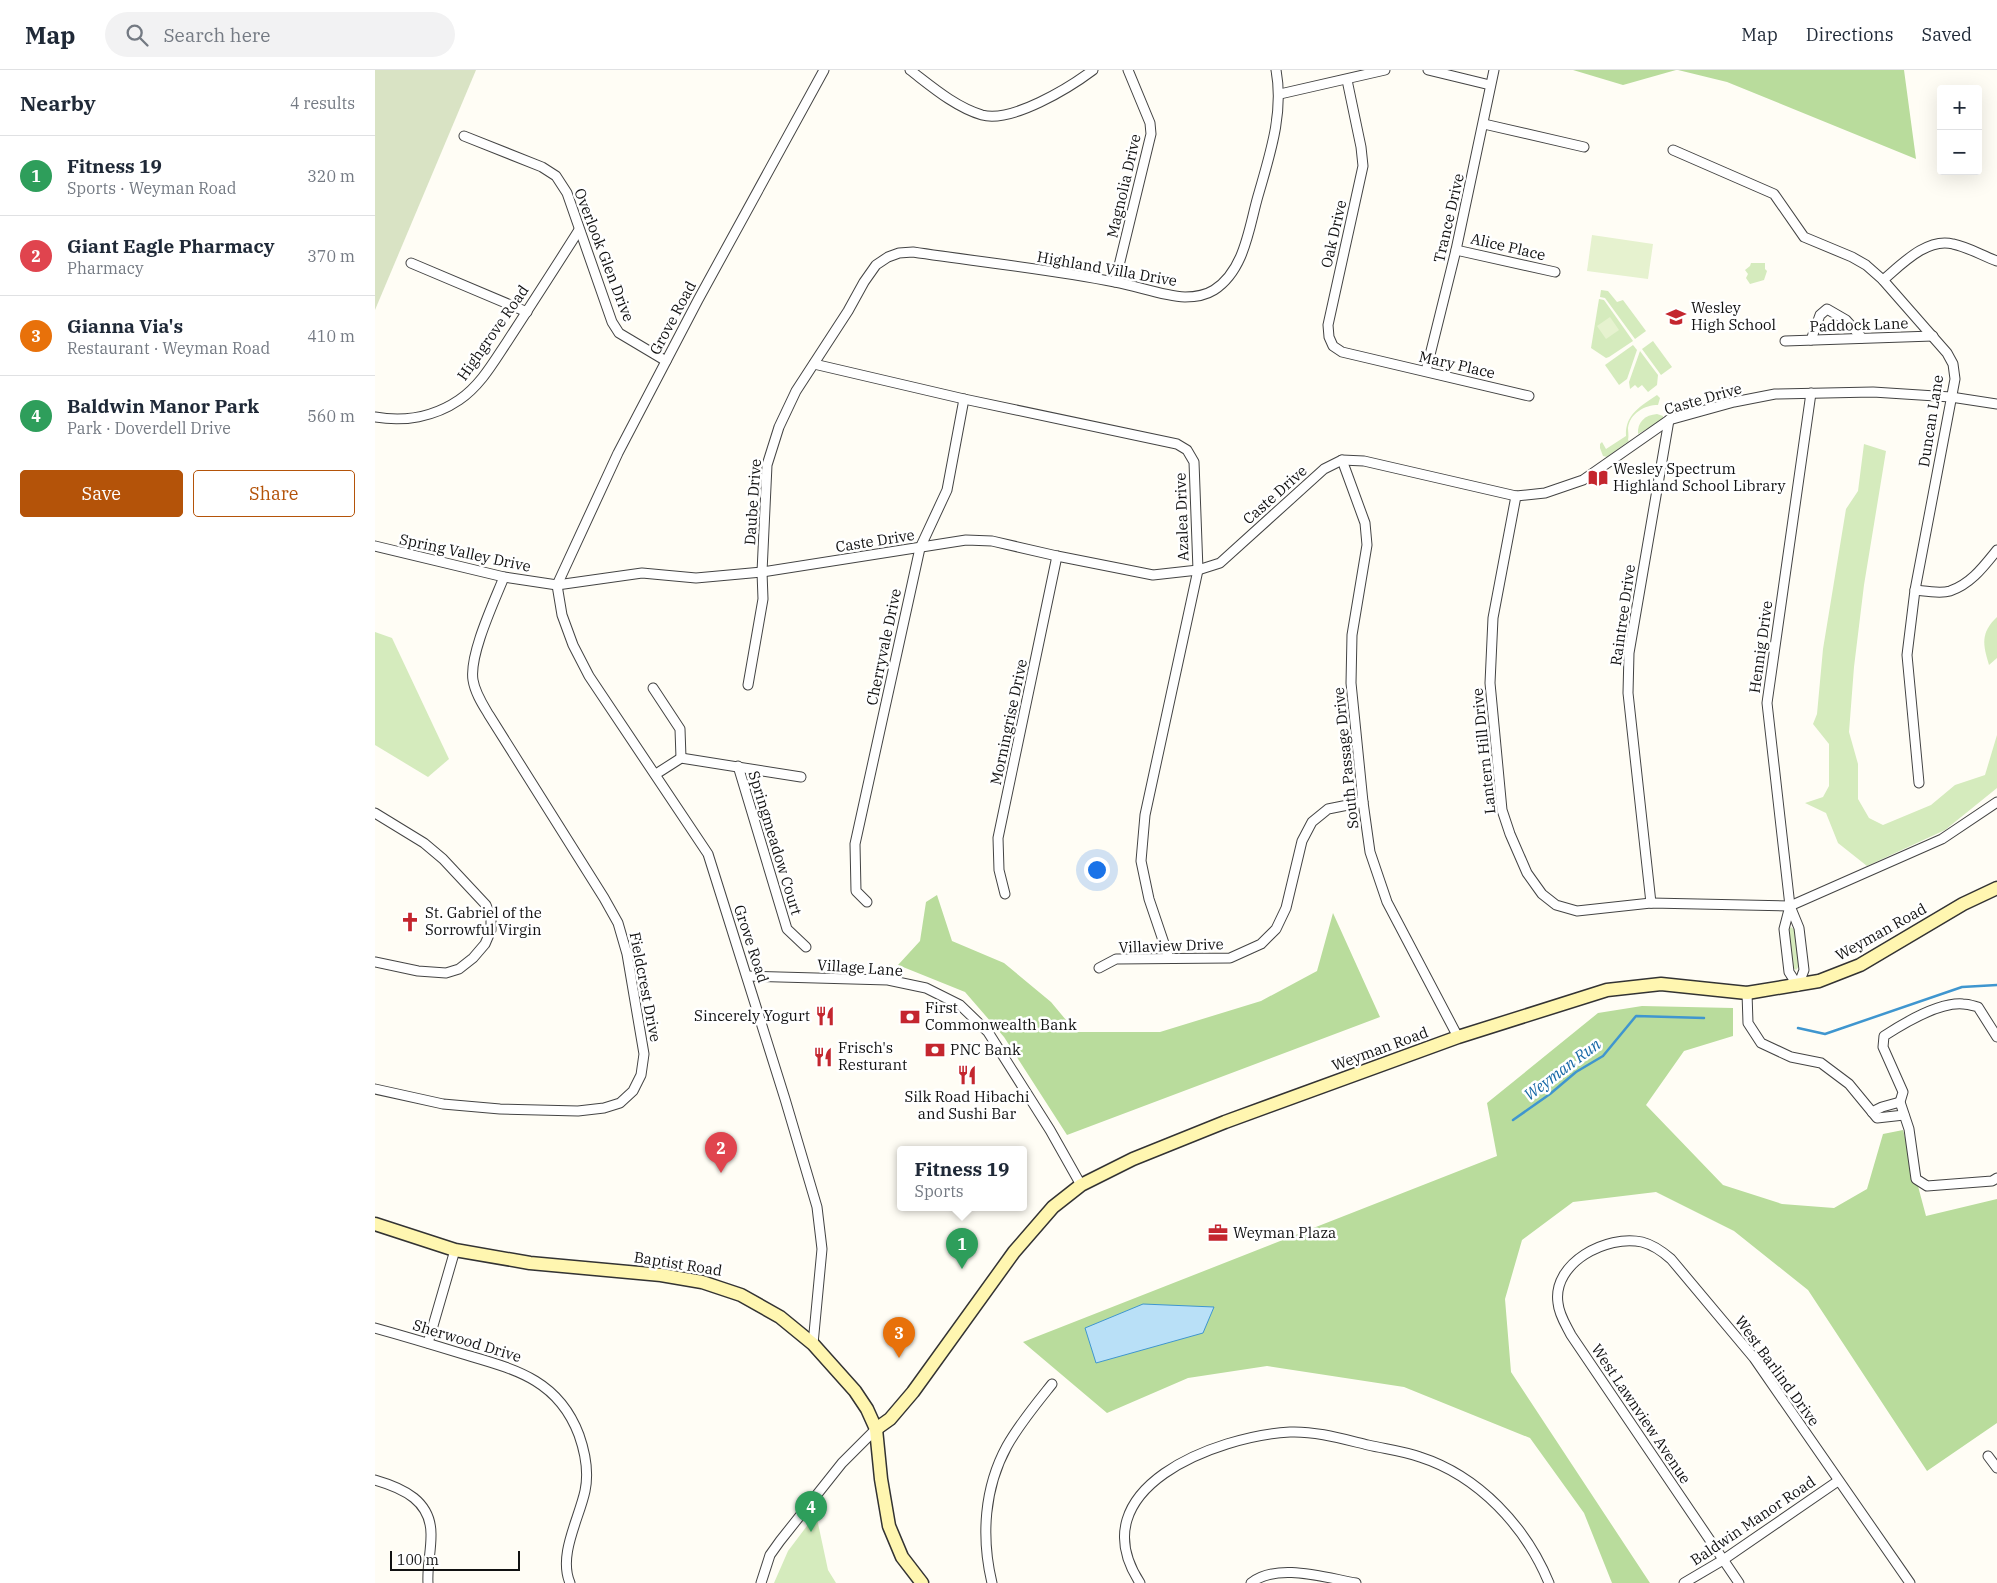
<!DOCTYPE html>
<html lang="en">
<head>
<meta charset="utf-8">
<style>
	:root { --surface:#fff; --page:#f2f2f3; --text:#1f2937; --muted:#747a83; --line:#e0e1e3; --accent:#b45309 }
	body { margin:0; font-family:"IBM Plex Serif",serif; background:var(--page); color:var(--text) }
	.controls { position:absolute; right:15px; top:15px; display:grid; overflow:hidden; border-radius:5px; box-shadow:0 5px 20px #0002 }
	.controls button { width:45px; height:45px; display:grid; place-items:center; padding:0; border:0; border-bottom:1px solid var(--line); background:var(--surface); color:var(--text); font:25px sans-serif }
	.scale { position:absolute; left:15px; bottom:12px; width:130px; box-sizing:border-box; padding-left:5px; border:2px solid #111; border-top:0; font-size:14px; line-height:18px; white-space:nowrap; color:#111; -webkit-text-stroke:4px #fff; paint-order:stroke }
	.you { position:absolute; left:721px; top:799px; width:18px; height:18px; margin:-12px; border:4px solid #fff; border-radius:50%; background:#1a73e8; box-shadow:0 0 0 8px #1a73e833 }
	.badge { display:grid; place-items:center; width:32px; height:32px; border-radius:50%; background:var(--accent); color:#fff; font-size:16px; font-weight:700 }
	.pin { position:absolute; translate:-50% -41px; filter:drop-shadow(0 1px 2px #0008) }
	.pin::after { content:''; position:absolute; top:26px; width:18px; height:15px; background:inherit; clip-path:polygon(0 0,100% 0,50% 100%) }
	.popup { position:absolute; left:522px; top:1076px; width:130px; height:65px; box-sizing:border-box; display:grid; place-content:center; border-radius:5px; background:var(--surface); filter:drop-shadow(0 1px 4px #0005); font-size:16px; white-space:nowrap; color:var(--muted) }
	.popup b { font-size:19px; color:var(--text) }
	.popup::after { content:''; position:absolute; left:50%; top:100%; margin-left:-10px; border:10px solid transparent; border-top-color:var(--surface) }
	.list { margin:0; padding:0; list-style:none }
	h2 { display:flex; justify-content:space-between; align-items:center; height:65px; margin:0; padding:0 20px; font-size:21px }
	h2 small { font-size:16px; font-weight:400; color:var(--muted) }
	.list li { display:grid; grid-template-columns:32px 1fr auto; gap:15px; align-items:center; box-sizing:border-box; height:80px; padding:0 20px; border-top:1px solid var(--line) }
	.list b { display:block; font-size:19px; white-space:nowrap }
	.list p { margin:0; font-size:16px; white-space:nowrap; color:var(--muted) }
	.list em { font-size:16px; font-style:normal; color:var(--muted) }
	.actions { display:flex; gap:10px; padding:15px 20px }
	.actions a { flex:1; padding:11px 0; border:1px solid var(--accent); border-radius:5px; text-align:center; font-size:18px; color:var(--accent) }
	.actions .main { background:var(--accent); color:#fff }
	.icon { flex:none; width:28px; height:28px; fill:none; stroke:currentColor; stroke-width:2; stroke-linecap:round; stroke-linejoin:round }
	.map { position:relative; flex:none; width:1622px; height:1513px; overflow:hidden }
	header { display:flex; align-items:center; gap:30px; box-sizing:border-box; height:70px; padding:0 25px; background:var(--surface); border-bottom:1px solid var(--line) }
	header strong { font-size:24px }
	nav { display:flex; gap:28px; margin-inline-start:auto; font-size:18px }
	.search { width:350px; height:45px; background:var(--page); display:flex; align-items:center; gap:12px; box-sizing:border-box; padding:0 18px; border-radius:28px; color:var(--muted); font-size:19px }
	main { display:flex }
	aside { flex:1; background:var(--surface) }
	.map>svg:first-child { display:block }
	.green { fill:#d5ebbd }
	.forest { fill:#b9dc9c }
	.cemetery { fill:#d9e3c4 }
	.pitch { fill:#e6f2cf }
	.water { fill:#b9e0f7; stroke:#3f96cf }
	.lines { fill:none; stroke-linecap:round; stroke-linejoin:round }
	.stream { stroke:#3f96cf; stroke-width:2.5 }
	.street-casing { stroke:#444; stroke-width:11 }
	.secondary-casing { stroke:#333; stroke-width:15 }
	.street { stroke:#fff; stroke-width:9 }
	.secondary { stroke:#fff6b0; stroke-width:12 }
	.labels { text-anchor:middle; stroke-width:5; stroke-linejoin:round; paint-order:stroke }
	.street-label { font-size:15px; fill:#111; stroke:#fff }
	.poi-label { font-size:15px; fill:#111; stroke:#fff; text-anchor:start }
	.water-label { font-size:16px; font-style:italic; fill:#1768a6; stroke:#fff }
</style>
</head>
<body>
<header>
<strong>Map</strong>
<div class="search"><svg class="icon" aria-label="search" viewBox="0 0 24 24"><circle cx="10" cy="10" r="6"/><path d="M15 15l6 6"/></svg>Search here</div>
<nav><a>Map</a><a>Directions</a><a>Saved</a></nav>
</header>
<main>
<aside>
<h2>Nearby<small>4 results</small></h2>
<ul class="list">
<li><span class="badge" style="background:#2e9e5b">1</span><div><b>Fitness 19</b><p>Sports · Weyman Road</p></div><em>320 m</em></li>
<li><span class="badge" style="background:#e0444e">2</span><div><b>Giant Eagle Pharmacy</b><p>Pharmacy</p></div><em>370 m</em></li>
<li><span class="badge" style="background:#e8710a">3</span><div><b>Gianna Via's</b><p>Restaurant · Weyman Road</p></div><em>410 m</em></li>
<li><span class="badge" style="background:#2e9e5b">4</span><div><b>Baldwin Manor Park</b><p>Park · Doverdell Drive</p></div><em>560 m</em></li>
</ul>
<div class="actions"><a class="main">Save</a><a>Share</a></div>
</aside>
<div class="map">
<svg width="1622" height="1513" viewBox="0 0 1622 1513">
	<rect width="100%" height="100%" fill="#fffdf5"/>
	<g class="green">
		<path d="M1376 193H1390V199L1392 201 1389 210 1375 214 1371 208 1373 204 1370 200 1375 196Z"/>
		<path d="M1226 220 1233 221 1242 232 1248 230 1271 261 1260 269 1230 228 1225 227Z"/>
		<path d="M1224 229 1229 230 1258 271 1234 287 1231 288 1216 278Z"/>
		<path d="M1278 271 1297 297 1286 305 1267 279Z"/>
		<path d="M1258 275 1262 280 1252 309 1244 315 1230 295Z"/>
		<path d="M1265 281 1283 305 1282 315 1273 322 1267 315 1263 318 1260 315 1255 319 1254 312Z"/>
		<path d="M1282 325 1285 328 1283 335C1270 335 1255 343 1253 358 1253 362 1254 366 1253 370L1254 371 1232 387 1228 386 1225 378V374L1227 372 1231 379 1251 366C1250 344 1266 336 1282 325Z"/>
		<path d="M1282 344 1288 346V350L1263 364C1262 352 1270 345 1282 344Z"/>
		<path d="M1489 374 1511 381 1489 515 1479 597 1474 662 1483 694V729L1494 748 1508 755 1556 735 1580 715 1610 705 1622 665V718L1570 760 1492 796 1463 773 1451 743 1430 733 1448 727 1454 716V674L1438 654 1442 644 1448 579 1471 439 1483 421Z"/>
		<path d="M1622 547V588L1614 595C1608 575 1605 563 1622 547Z"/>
		<path d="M0 562 17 568 74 689 53 707 0 675Z"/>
		<path d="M1416 857 1420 860 1424 896 1421 900 1417 897 1413 861Z"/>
		<path d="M441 1444 453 1500 461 1513H399L413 1481Z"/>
	</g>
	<g class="forest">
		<path d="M1198 0H1301L1248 15Z"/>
		<path d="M1303 0H1529L1541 89 1352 12Z"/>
		<path d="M562 825 577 871 629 893 676 932 701 962H785L886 931 942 901 958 843 1005 947 692 1065 629 967 590 922 523 895 545 871 551 832Z"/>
		<path d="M1267 936 1358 938V966L1309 981 1271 1035 1348 1115 1407 1134 1459 1138 1492 1119 1508 1064 1528 1060 1551 1146 1622 1129V1353L1552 1401 1433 1220 1359 1161 1281 1122 1198 1132 1147 1170 1130 1229 1136 1302 1275 1513H1237L1209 1443 1155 1368 1029 1317 892 1296 813 1308 732 1343 648 1272 1122 1086 1112 1033 1223 943Z"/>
	</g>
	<path class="cemetery" d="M0 0H101L0 240Z"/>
	<g class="pitch">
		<path d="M1217 165 1278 174 1273 209 1212 201Z"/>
		<path d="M1235 247 1244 260 1231 269 1222 256Z"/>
	</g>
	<path class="water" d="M768 1234 839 1237 828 1263 721 1293 710 1258Z"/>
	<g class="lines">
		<g class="stream">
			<path d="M1423 958 1450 964 1587 917 1622 915"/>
			<path d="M1138 1050 1175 1024 1201 1002 1228 986 1261 946 1329 948"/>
		</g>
		<defs>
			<g id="street">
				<path d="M535 0C556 16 580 37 607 45 637 53 694 18 718 0"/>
				<path d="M1053 0 1115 15"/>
				<path d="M972 10 986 77 988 96 953 255 954 267 958 276 967 282 1154 326"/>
				<path d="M905 24 1010 0"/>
				<path d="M1109 54 1209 77"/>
				<path d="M89 66 167 97 181 106 192 123 237 252 244 263 291 291"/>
				<path d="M1298 80 1399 124 1429 167 1477 187 1491 195 1508 210 1572 283 1578 294 1580 309 1540 520 1532 585 1544 713"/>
				<path d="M1081 180 1180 202"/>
				<path d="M36 193 152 242"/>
				<path d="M1508 210C1526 195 1552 167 1578 174 1593 177 1608 186 1622 191"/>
				<path d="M740 212 776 64 775 53 753 0"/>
				<path d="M1436 270 1445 245 1452 239 1471 250 1487 268"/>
				<path d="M1410 271 1558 266"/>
				<path d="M439 294 589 329 802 374 812 380 819 392 823 500 770 745 766 791 774 829 794 888"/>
				<path d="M1051 301 1081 180 1119 0"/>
				<path d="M0 347C29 352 59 347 84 330 105 316 118 293 132 272 156 235 180 198 204 160"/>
				<path d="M967 390 990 453 992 475 977 565 976 613 988 732 995 782 1012 832 1083 967"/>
				<path d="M1141 426 1118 548 1115 613 1127 740 1135 764 1152 803 1167 824 1181 835 1202 841 1276 833 1415 836 1567 769 1622 732"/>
				<path d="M0 476 129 507 182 515 267 503 321 508 387 502 591 470 617 471 682 486 778 505 823 500 845 493 949 399 967 390 989 391 1141 426 1170 423 1208 410 1294 350 1359 332 1400 324 1498 322 1576 327 1622 334"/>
				<path d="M1540 520C1550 521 1565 524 1575 521 1596 514 1609 496 1622 480"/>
				<path d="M373 615 388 529 387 502 392 395 404 357 421 321 473 241 489 212 501 195 513 187 524 183 538 182C605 192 673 199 740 212 763 216 787 226 810 227 820 227 831 225 839 220 870 200 874 157 883 126 895 84 909 43 901 0"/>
				<path d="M278 618 305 659 306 688"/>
				<path d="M363 696 412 859 431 877"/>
				<path d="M281 704 306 688 426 707"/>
				<path d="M0 743 49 773 68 789 111 835 116 847V860L110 874 98 888 84 899 71 903 43 901 0 892"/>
				<path d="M630 824 624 800 623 768 682 486"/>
				<path d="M492 832 481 821 480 774 545 478 572 420 589 329"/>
				<path d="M1276 833 1253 623 1254 583 1294 350"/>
				<path d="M1415 836 1409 859 1414 902 1423 916"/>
				<path d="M724 898 741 889 855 888 886 874 901 859 911 838 927 771 937 752 953 739 988 732"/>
				<path d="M372 906 513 910 551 918 585 935 613 962 675 1060 706 1115"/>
				<path d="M1423 916 1429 900 1424 858 1415 836 1392 633 1436 323"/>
				<path d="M1372 923 1373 953 1386 973 1416 987 1446 993 1474 1014 1502 1048 1529 1045"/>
				<path d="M1622 967 1603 937C1599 936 1593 934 1588 934 1564 932 1529 953 1509 966L1508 977 1528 1022 1525 1032 1534 1059 1541 1109 1552 1116 1617 1111 1622 1108"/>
				<path d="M0 1019 68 1034 125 1039 203 1041 229 1038 245 1033 258 1021 266 1005 269 984 252 884 243 853 229 828 114 645C108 635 100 623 98 610 94 585 119 532 129 507"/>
				<path d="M1497 1042 1507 1037 1525 1032"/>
				<path d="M0 1258C29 1266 59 1275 88 1284 139 1299 183 1309 204 1365 210 1382 214 1402 210 1421 204 1449 183 1485 195 1513"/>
				<path d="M53 1273 80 1180"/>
				<path d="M438 1274 447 1179 442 1137 410 1029 333 784 214 606 198 575 187 545 182 515 243 383 323 230 449 0"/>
				<path d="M1613 1386 1622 1398"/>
				<path d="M0 1410C28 1418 57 1431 56 1466 56 1482 52 1497 53 1513"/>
				<path d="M386 1513 395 1485 405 1471 467 1393 501 1359"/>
				<path d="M617 1513C606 1467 609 1418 632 1376 645 1353 661 1334 677 1314"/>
				<path d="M765 1513C703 1418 842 1366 915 1362 941 1361 968 1369 993 1375 1010 1379 1028 1381 1045 1387 1104 1406 1151 1457 1174 1513"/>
				<path d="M876 1513C902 1492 951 1508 981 1513"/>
				<path d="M1309 1513 1348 1490 1463 1411"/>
				<path d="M1364 1513 1196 1265C1191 1255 1184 1245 1183 1233 1177 1193 1232 1164 1267 1172 1279 1175 1288 1182 1296 1189L1379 1288 1535 1513"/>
			</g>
			<g id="secondary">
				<path d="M0 1154 80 1180 155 1193 286 1205 327 1212 366 1225 405 1247 438 1274 480 1321 492 1339 501 1359 506 1409 514 1456 527 1487 547 1513"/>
				<path d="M501 1359 515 1349 538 1322 639 1182 678 1137 706 1115 758 1089 850 1052 1083 967 1232 920 1286 914 1372 923 1444 911 1485 895 1588 834 1622 818"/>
			</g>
		</defs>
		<use href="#street" class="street-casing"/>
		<use href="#secondary" class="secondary-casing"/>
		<use href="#street" class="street"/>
		<use href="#secondary" class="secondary"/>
	</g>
	<defs>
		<symbol id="school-bare" viewBox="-9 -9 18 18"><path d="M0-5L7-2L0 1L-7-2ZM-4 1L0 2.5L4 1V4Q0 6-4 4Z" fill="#c4262e" stroke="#fff" stroke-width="2.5" paint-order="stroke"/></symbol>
		<symbol id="library-bare" viewBox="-9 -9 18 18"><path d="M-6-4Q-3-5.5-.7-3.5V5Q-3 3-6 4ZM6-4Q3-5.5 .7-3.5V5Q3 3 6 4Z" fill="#c4262e" stroke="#fff" stroke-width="2.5" paint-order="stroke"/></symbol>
		<symbol id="church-bare" viewBox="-9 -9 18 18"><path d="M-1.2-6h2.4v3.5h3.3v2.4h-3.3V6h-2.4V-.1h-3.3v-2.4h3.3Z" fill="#c4262e" stroke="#fff" stroke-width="2.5" paint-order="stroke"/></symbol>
		<symbol id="restaurant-bare" viewBox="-9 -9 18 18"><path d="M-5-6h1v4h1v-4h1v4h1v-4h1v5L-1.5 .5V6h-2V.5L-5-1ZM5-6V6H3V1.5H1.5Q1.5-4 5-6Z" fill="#c4262e" stroke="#fff" stroke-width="2.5" paint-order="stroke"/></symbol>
		<symbol id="bank-bare" viewBox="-9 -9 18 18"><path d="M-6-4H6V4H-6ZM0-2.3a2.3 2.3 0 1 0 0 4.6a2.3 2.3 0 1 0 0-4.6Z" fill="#c4262e" stroke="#fff" stroke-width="2.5" paint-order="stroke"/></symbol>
		<symbol id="office-bare" viewBox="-9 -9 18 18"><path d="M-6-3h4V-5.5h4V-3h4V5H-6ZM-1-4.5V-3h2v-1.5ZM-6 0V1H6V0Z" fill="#c4262e" stroke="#fff" stroke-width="2.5" paint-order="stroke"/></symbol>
	</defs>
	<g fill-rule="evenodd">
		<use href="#school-bare" x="1287" y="233" width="28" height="28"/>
		<use href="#library-bare" x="1209" y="394" width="28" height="28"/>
		<use href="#church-bare" x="21" y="838" width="28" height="28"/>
		<use href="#restaurant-bare" x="436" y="932" width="28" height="28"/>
		<use href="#bank-bare" x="521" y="933" width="28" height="28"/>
		<use href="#bank-bare" x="546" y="966" width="28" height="28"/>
		<use href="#restaurant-bare" x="434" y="973" width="28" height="28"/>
		<use href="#restaurant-bare" x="578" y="991" width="28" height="28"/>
		<use href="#office-bare" x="829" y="1149" width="28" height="28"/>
	</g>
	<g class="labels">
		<g class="street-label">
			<text transform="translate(749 116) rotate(-77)" y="5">Magnolia Drive</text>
			<text transform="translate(1074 148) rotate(-77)" y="5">Trance Drive</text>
			<text transform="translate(959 164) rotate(-77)" y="5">Oak Drive</text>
			<text transform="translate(1133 177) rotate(13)" y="5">Alice Place</text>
			<text transform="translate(229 185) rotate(69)" y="5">Overlook Glen Drive</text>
			<text transform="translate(732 199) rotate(10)" y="5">Highland Villa Drive</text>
			<text transform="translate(298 248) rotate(-62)" y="5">Grove Road</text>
			<text transform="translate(1484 255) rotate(-2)" y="5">Paddock Lane</text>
			<text transform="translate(118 263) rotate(-55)" y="5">Highgrove Road</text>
			<text transform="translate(1082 295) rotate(13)" y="5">Mary Place</text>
			<text transform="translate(1328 329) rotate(-16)" y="5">Caste Drive</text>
			<text transform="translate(1556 351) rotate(-81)" y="5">Duncan Lane</text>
			<text transform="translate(900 425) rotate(-42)" y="5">Caste Drive</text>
			<text transform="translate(378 432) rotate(-86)" y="5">Daube Drive</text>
			<text transform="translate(807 447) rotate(-92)" y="5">Azalea Drive</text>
			<text transform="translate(500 471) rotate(-9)" y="5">Caste Drive</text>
			<text transform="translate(90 483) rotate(12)" y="5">Spring Valley Drive</text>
			<text transform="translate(1248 545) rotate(-82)" y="5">Raintree Drive</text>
			<text transform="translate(509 577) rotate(-78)" y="5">Cherryvale Drive</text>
			<text transform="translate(1386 577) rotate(-82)" y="5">Hennig Drive</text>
			<text transform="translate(634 652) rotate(-78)" y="5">Morningrise Drive</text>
			<text transform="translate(1109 681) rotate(-96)" y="5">Lantern Hill Drive</text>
			<text transform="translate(971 688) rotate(-96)" y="5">South Passage Drive</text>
			<text transform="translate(400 773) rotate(73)" y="5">Springmeadow Court</text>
			<text transform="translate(1506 862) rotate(-29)" y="5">Weyman Road</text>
			<text transform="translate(376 874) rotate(72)" y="5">Grove Road</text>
			<text transform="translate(796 876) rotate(-2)" y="5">Villaview Drive</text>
			<text transform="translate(485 898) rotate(4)" y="5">Village Lane</text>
			<text transform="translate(270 917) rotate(79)" y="5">Fieldcrest Drive</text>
			<text transform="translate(1005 979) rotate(-20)" y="5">Weyman Road</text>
			<text transform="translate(303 1194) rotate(9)" y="5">Baptist Road</text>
			<text transform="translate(92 1271) rotate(17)" y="5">Sherwood Drive</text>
			<text transform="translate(1402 1301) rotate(54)" y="5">West Barlind Drive</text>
			<text transform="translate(1266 1344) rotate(56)" y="5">West Lawnview Avenue</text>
			<text transform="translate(1378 1451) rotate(-34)" y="5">Baldwin Manor Road</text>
		</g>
		<g class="poi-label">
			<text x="1316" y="243">Wesley<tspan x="1316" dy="17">High School</tspan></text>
			<text x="1238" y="404">Wesley Spectrum<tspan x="1238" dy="17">Highland School Library</tspan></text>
			<text x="50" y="848">St. Gabriel of the<tspan x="50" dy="17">Sorrowful Virgin</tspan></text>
			<text x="550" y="943">First<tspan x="550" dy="17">Commonwealth Bank</tspan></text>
			<text x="435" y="951" text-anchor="end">Sincerely Yogurt</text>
			<text x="463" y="983">Frisch's<tspan x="463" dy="17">Resturant</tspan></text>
			<text x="575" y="985">PNC Bank</text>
			<text x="592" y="1032" text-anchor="middle">Silk Road Hibachi<tspan x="592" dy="17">and Sushi Bar</tspan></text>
			<text x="858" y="1168">Weyman Plaza</text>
		</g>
		<g class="water-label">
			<text transform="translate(1187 999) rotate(-37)" y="6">Weyman Run</text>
		</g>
	</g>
</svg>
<div class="controls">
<button>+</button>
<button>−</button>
</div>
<div class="scale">100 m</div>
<div class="you"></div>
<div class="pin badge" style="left:587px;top:1199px;background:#2e9e5b">1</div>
<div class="popup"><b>Fitness 19</b>Sports</div>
<div class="pin badge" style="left:346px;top:1103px;background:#e0444e">2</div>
<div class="pin badge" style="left:524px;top:1288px;background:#e8710a">3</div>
<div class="pin badge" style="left:436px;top:1462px;background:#2e9e5b">4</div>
</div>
</main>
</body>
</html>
